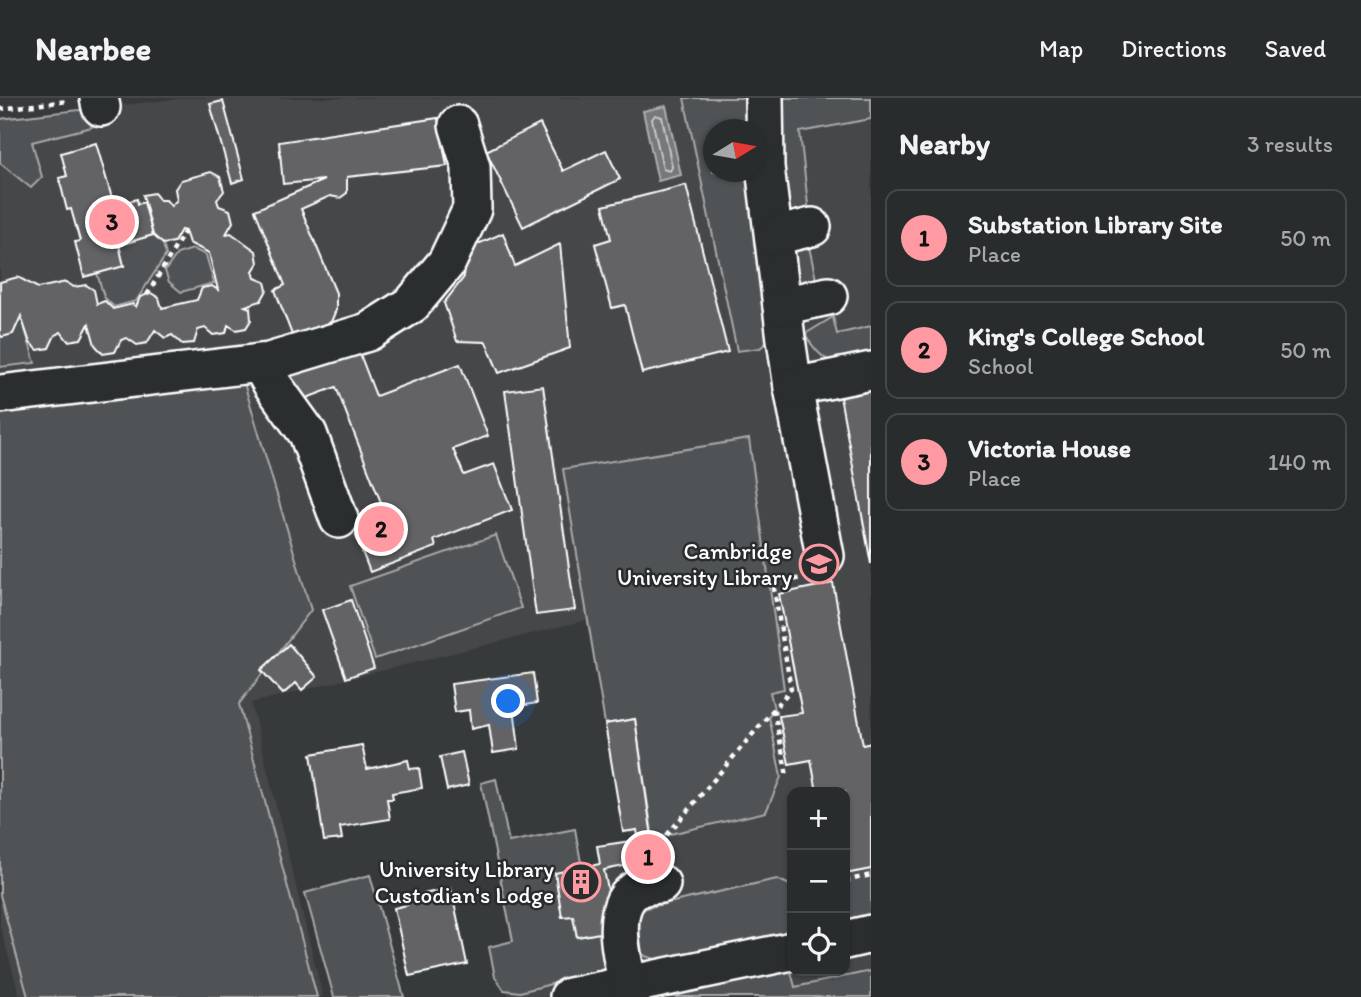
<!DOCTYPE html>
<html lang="en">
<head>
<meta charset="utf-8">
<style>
	:root { --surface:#292c2c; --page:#313434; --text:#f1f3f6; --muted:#a5a7a9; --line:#454848; --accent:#ff9aa2 }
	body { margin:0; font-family:Itim,sans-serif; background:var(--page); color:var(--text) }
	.controls { position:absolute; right:21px; bottom:21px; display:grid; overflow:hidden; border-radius:14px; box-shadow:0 2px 5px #0004 }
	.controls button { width:63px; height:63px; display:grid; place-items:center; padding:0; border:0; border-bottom:2px solid var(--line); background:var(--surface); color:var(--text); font:35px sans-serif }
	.compass { position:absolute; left:703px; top:21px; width:63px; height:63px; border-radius:50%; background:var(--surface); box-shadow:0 2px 5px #0004; rotate:79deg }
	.you { position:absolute; left:509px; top:604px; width:24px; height:24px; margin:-18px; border:5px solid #fff; border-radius:50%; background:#1a73e8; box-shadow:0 0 0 10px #1a73e833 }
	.badge { display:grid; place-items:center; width:46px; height:46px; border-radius:50%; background:var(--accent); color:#111; font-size:23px; font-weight:700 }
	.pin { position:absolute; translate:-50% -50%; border:4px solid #fff; box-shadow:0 2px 7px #0006 }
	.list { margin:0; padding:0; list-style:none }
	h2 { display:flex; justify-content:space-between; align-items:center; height:91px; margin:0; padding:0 28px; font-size:30px }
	h2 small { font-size:23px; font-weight:400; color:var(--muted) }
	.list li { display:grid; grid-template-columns:46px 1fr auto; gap:21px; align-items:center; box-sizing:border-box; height:98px; margin:0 14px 14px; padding:0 14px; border:2px solid var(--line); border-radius:14px }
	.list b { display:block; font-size:26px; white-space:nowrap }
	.list p { margin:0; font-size:23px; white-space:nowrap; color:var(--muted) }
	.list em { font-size:23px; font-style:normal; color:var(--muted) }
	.icon { flex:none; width:38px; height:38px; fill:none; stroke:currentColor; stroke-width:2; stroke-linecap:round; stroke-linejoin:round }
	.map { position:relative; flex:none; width:871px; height:899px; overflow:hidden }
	header { display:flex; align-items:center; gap:42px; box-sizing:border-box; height:98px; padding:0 35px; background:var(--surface); border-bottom:2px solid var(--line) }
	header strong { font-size:33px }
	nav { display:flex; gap:38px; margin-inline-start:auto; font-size:24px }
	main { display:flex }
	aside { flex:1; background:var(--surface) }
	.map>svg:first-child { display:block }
	.built { fill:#444748; fill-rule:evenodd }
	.green { fill:#505354; stroke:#a8a9aa; stroke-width:2 }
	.water { fill:#767879; stroke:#adaeaf; stroke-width:2 }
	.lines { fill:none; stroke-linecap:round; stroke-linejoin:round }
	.shore { stroke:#c8c9c9; stroke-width:2 }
	.building { fill:#636465; stroke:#fff; stroke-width:2 }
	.minor-casing { stroke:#fff; stroke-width:42 }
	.path { stroke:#fff; stroke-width:4.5; stroke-dasharray:5 5; stroke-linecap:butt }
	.minor { stroke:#2a2d2e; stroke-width:37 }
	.labels { text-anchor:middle; stroke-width:5; stroke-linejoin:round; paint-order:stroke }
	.poi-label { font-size:23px; fill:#fff; stroke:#2a2d2e; text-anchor:end }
</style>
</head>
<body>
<header>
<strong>Nearbee</strong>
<nav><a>Map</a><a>Directions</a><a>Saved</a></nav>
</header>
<main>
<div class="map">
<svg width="871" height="899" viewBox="0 0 871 899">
	<rect width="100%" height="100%" fill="#373a3b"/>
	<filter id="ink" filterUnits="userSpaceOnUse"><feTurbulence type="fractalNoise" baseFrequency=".0143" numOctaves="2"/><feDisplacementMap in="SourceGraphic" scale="14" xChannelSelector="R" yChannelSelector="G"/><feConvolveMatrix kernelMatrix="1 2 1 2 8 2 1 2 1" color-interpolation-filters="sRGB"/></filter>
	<g filter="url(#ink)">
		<path class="built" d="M185 0H871V899L795 889 790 871 657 899H509L508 893 504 892 495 879 489 849 513 843 481 685 496 681 509 744 575 731 583 770 600 766 597 748 631 742 629 734H623L587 522 251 605 323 899H20L0 828V21ZM713 32H755V74H713ZM792 694H845V873H792Z"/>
		<g class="green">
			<path d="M684 0H752L749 31 713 32V74H752L771 241 760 250 737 253Z"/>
			<path d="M777 0H871V21L800 34 809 116 792 120 783 114Z"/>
			<path d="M88 11 92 29 32 44 42 79 31 90 0 65V21Z"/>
			<path d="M153 137 163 146 166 157 136 203 114 209 104 199 97 175 124 168 119 147Z"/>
			<path d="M808 144 817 186 801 188 792 181 789 153Z"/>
			<path d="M193 151 206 157 214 185 181 194 169 184 165 173 177 156Z"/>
			<path d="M21 218 35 265 0 269V237L2 239 13 236Z"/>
			<path d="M833 219 837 236 871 228V265C836 267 824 269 805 236Z"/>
			<path d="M241 275 311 512 239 606 317 899H28L0 797V310Z"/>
			<path d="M749 341 784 591 770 594 774 611 769 618 781 679 766 714 653 740 635 621 605 626 563 371Z"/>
			<path d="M496 437 521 510 375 561 350 488Z"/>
			<path d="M496 681 509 744 575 731 582 770 555 775 562 819 573 818 577 839 611 833 613 857 602 873 520 894 504 892 495 879 489 849 513 843 481 685Z"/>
			<path d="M871 771V817L852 821 845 819V776Z"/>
			<path d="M370 777 404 899H334L305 795Z"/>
			<path d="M777 781 790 787 792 791V830L775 839 659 862 645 858 634 847 636 818 646 810Z"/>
			<path d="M790 870 795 889 871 873V899H657Z"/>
		</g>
		<path class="water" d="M666 8 681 77 658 83 643 13Z"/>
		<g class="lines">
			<path class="shore" d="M655 17 662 19 672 69 670 73 663 71 652 21Z"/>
		</g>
		<g class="building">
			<path d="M223 3 244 81 232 85 210 6Z"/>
			<path d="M438 20 447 68 347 79V95L340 100 330 98 301 111 336 195V212L331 224 294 242 275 192 285 187 255 112 324 82 283 86 279 44Z"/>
			<path d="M540 26 563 73 606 52 620 81 523 129 486 53Z"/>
			<path d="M96 45 114 107 137 101 138 106 144 104 153 137 119 147 124 168 84 179 75 144 80 143 71 111 67 112 59 80 67 78 61 55Z"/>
			<path d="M211 74 220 79 224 93 217 102 219 108 230 112 233 124 226 136 231 135 256 153 258 165 253 173 255 180 265 184 267 192 261 203 245 208 250 210 251 222 246 230 236 232 228 227 226 235 213 237 205 230 198 232 194 245 182 246 172 237 165 240 155 232 147 245 137 247 127 240 121 242 115 254 103 256 95 247 89 226 81 241 68 243 61 234 55 237 49 250 38 252 30 245 21 218 13 236 2 239 0 237V184L18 179 38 190 66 184 74 189 86 187 94 192 97 206 105 203 113 211 133 206 136 209 140 199 151 195 159 200 162 210 197 202 202 190 212 188 218 192 209 155 189 145 185 133 181 132 174 144 163 146 153 137 143 97 154 95 160 102H166L171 108 177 102 175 91 181 82Z"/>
			<path d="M686 87 728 254 642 275 625 207 612 210 595 146 611 141 603 108Z"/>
			<path d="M503 135 515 168 560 146 570 250 499 275 486 244 457 243 444 205 464 179 457 155Z"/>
			<path d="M355 243 376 298 460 266 488 338 453 351 464 377 494 366 512 412 434 442 436 449 370 474 356 438 389 425 336 289 293 305 280 272Z"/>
			<path d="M871 286V466L839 293Z"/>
			<path d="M543 288 575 512 536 517 505 293Z"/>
			<path d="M833 485 863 647 871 645V771L845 776V694H817L811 662 789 666 779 618 802 615 779 496Z"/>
			<path d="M351 502 374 570 346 580 322 512Z"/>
			<path d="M289 546 317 579 302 592 296 585 283 596 261 572Z"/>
			<path d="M533 575 537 605 514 609 519 651 493 655 489 627 471 631 469 612 455 614 451 586Z"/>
			<path d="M635 621 653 746 640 749 637 732 623 734 605 626Z"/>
			<path d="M362 647 367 671 408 662 410 671 419 670 422 690 392 695 393 701H387L390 721 340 729 342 741 324 743 311 656Z"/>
			<path d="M462 654 469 687 447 692 440 659Z"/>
			<path d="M631 743 634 766 604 772 608 792H611L615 810 611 833 577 839 573 818 562 819 555 775 600 766 597 748Z"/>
			<path d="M653 746 657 768 643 771 640 749Z"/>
			<path d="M451 790 467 866 409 878 394 810 407 807 405 800Z"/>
		</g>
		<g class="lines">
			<defs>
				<g id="minor">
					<path d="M99 0 101 9"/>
					<path d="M764 0 765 69 786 241 793 289 825 458"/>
					<path d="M774 138 812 129"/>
					<path d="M782 208 828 198"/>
					<path d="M260 265 272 286 308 336 339 421"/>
					<path d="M793 289 871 273"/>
					<path d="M0 296 269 264 368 234 412 206 447 164 472 111 471 69 458 27"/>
					<path d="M845 842 871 836"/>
					<path d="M569 899 792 853"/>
					<path d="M631 899C625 871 604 806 639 790 644 787 654 787 661 786"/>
				</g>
			</defs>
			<use href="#minor" class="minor-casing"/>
			<g class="path">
				<path d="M0 11 68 3"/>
				<path d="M147 197 185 133"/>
				<path d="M774 612 787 678"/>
				<path d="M667 737 791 591 773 485 803 480"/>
				<path d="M845 783 871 777"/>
			</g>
			<use href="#minor" class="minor"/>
		</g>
	</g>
	<defs>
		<symbol id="university-ring" viewBox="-11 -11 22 22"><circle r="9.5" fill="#2a2d2e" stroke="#ff9aa2" stroke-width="1.5"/><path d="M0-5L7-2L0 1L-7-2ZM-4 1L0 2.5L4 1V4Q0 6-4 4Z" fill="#ff9aa2"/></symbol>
		<symbol id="building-ring" viewBox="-11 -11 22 22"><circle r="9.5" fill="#2a2d2e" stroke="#ff9aa2" stroke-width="1.5"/><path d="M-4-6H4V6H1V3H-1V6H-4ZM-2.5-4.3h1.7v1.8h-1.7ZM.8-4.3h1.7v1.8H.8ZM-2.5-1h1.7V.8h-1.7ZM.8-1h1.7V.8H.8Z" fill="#ff9aa2"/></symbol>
	</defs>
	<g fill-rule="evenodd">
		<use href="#university-ring" x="797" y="444" width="44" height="44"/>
		<use href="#building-ring" x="559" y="762" width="44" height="44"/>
	</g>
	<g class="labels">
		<g class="poi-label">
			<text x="792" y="461">Cambridge<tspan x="792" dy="26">University Library</tspan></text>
			<text x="554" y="779">University Library<tspan x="554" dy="26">Custodian's Lodge</tspan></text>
		</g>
	</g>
</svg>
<div class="controls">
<button>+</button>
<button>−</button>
<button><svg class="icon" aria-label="locate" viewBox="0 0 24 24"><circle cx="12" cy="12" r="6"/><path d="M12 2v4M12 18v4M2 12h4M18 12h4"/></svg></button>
</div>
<svg class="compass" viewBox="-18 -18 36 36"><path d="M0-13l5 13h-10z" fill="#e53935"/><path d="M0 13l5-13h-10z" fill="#a5a7a9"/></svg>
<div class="you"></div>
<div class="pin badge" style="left:648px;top:759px">1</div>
<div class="pin badge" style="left:381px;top:431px">2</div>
<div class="pin badge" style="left:112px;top:124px">3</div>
</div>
<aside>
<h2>Nearby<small>3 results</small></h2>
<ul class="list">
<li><span class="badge">1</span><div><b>Substation Library Site</b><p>Place</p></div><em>50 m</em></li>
<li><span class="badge">2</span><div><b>King's College School</b><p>School</p></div><em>50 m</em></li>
<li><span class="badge">3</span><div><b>Victoria House</b><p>Place</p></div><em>140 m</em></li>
</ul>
</aside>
</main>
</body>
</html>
